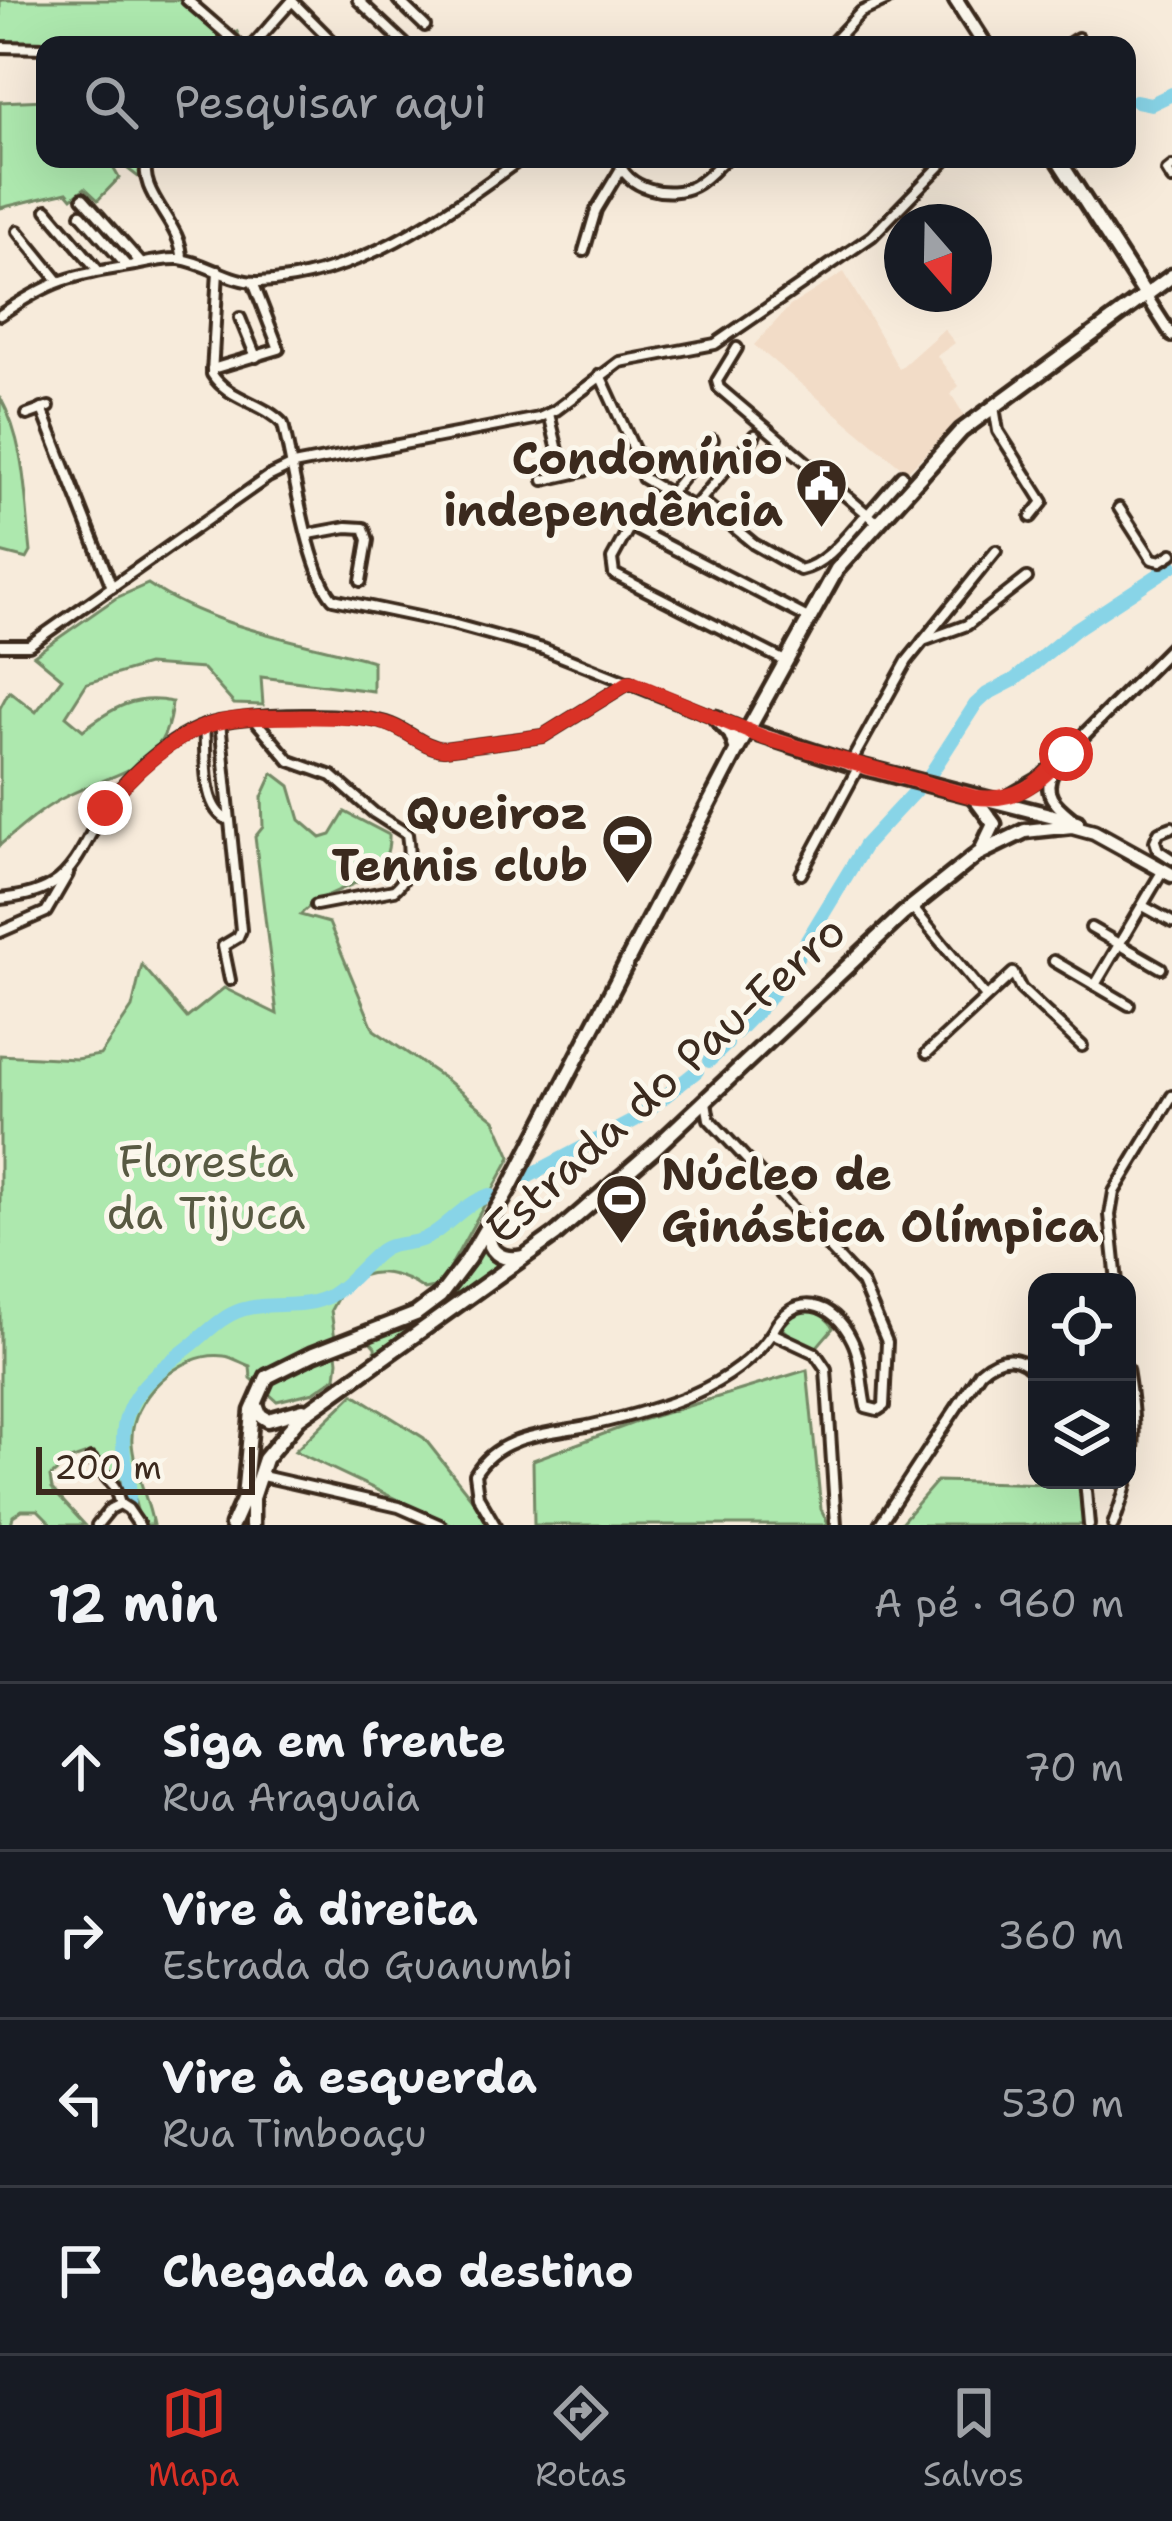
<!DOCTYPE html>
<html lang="pt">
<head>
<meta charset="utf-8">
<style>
	:root { --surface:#171b24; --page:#20242c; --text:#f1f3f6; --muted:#9ea1a6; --line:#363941; --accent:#d93025 }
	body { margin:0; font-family:"Shantell Sans",sans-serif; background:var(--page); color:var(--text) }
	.controls { position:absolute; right:36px; bottom:36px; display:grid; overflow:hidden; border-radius:24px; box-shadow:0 12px 48px #0002 }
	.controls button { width:108px; height:108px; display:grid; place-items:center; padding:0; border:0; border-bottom:3px solid var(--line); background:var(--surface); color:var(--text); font:60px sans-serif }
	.compass { position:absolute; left:884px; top:204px; width:108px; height:108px; border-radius:50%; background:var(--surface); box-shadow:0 12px 48px #0002; rotate:160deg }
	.scale { position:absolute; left:36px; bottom:30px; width:219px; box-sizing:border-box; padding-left:12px; border:6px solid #3b2a1e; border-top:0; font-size:33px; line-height:42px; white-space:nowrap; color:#3b2a1e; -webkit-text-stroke:9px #fbf7ec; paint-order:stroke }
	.stop { position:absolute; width:36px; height:36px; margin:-27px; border:9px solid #d93025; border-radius:50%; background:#fff }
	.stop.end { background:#d93025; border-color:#fff; box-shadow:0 3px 12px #0008 }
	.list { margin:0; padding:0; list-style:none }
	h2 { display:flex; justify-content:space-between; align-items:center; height:156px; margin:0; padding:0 48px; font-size:51px }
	h2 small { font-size:39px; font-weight:400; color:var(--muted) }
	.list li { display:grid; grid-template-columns:78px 1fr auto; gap:36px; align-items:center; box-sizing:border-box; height:168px; padding:0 48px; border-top:3px solid var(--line) }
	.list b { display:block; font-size:45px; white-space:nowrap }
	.list p { margin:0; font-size:39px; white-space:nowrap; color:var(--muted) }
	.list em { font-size:39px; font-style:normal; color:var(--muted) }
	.icon { flex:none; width:66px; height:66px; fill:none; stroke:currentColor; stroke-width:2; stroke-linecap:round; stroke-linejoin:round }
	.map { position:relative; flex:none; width:1172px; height:1525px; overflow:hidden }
	.search { position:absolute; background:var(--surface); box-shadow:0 12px 48px #0002; left:36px; right:36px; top:36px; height:132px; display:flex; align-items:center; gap:30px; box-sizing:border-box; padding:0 42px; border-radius:24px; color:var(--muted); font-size:45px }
	.sheet { height:828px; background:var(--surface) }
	nav { display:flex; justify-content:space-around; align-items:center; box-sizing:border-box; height:168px; border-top:3px solid var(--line); background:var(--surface); font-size:33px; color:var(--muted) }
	nav a { display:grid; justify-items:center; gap:6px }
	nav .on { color:var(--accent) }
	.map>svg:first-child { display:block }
	.built { fill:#f2dcc7 }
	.green { fill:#ade8ae; stroke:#748966; stroke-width:3 }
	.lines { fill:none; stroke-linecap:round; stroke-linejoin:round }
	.river { stroke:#88d4e7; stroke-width:14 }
	.minor-casing { stroke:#3b2a1e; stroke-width:16 }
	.tertiary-casing { stroke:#3b2a1e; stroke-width:18 }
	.primary-casing { stroke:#3b2a1e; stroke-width:21 }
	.minor { stroke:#fbf7ec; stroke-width:8 }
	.tertiary { stroke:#fbf7ec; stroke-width:9 }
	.primary { stroke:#fbf7ec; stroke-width:12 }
	.route { stroke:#d93025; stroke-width:15 }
	.labels { text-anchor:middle; stroke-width:10; stroke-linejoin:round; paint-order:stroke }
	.poi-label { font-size:45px; font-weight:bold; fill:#3b2a1e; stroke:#fbf7ec; text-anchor:end }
	.street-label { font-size:45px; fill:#3b2a1e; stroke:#fbf7ec }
	.park-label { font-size:45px; fill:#585a42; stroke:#fbf7ec }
</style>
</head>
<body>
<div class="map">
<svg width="1172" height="1525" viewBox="0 0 1172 1525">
	<rect width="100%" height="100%" fill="#f7ebdb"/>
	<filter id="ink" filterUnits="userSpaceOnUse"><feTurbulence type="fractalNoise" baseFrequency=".00833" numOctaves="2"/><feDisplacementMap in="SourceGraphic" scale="24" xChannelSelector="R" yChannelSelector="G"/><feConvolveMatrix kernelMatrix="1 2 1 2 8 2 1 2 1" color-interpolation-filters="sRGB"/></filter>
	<g filter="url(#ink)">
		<path class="built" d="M844 272 899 369 944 329 955 343 937 356 959 386 951 394 964 415 907 472 754 345 790 306Z"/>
		<g class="green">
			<path d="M0 0H182L226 39 237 32 244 45 0 43Z"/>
			<path d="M45 100V159H159L141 179 115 159 111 164 119 178 98 200 85 188 72 198 67 192 0 208V102Z"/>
			<path d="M0 397C26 444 25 499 31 552L27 559 0 552Z"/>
			<path d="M148 584C214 628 297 640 373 661V691L261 677 263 705 234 704 203 669 147 665 87 683 66 716 83 730C112 708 135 694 172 702 167 769 119 771 69 795 43 807 22 827 0 845V708L9 691 36 712 62 678 34 655 116 598Z"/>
			<path d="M273 773 290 786 300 820 321 838 331 835 345 812 389 835C391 889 332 880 300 915L329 923 374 1030 445 1079 495 1120 511 1157 439 1287 425 1290C403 1274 373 1264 348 1284 341 1289 335 1303 331 1310L338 1361 336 1377 314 1392 277 1401 251 1378 250 1366C242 1363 232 1357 224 1356 180 1350 129 1400 132 1443 134 1471 148 1498 153 1525H141L132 1491 90 1453 70 1460 50 1477 52 1489 85 1525H53L38 1510H22L13 1516 11 1525H0V1055L76 1059 100 1055 132 1008 142 965 187 1018 224 988 277 1014 255 837 263 827 262 797Z"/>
			<path d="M487 1242 494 1257 503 1265 376 1360 375 1347 368 1339C430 1322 457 1299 487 1242Z"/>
			<path d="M788 1309C806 1309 825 1311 833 1328L815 1349 796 1340 779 1325Z"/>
			<path d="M807 1370 821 1509 829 1525H534L533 1460 639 1421Z"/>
			<path d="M354 1394 424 1438 480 1509 487 1525H451L295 1451Z"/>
			<path d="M937 1481 1085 1485 1086 1525H899Z"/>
		</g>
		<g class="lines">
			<g class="river">
				<path d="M1136 101 1151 104 1172 94"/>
				<path d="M928 778 975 705 987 694 1014 680 1076 629 1172 566"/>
				<path d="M736 1033 766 1002 794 962 865 845 915 791"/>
				<path d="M709 1061 727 1044"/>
				<path d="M525 1178 635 1120 697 1071"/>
				<path d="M128 1504C133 1480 122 1463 123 1440 123 1394 157 1372 189 1347 206 1334 220 1317 241 1310 270 1300 305 1311 331 1295 349 1284 362 1266 378 1253 390 1242 407 1245 421 1240 444 1232 460 1205 490 1195"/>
			</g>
			<defs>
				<g id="minor">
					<path d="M187 0 239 45"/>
					<path d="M358 0 406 45"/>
					<path d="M398 0 425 26"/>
					<path d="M292 1 336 45"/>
					<path d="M253 45 292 1"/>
					<path d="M830 45 861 12 887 0"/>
					<path d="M1067 45 1078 38"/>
					<path d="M0 47 45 48"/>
					<path d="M148 159C135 192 183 224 182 259"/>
					<path d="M618 159C625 189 669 199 694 186 706 180 716 168 725 159"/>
					<path d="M1172 167 1167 171 1172 179"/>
					<path d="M83 198 141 263"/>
					<path d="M47 210 97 269"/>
					<path d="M81 214 126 265"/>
					<path d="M18 231 57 279"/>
					<path d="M584 251 596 210 620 170"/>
					<path d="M218 271 212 374C228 400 263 402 283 424 293 465 308 572 333 599L452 624 543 649 747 730"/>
					<path d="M0 315C55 278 71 276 135 265 149 262 166 258 180 259 207 263 232 283 259 282 358 278 445 214 521 159"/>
					<path d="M240 318 256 357"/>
					<path d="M737 348 717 381 719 388 878 523"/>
					<path d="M212 369 279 349 253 282"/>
					<path d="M600 375 638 458"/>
					<path d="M994 407 998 431 1043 502 1031 517"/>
					<path d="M42 409 112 587"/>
					<path d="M549 414 564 475"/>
					<path d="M27 415 49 407"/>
					<path d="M643 478 689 505 697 504 755 435"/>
					<path d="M544 480 584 471"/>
					<path d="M670 494 713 440"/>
					<path d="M702 501 754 544 800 570C825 565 846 537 863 518"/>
					<path d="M1119 508 1152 559 1161 561 1172 554"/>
					<path d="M868 514 902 475"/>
					<path d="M620 521 808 618"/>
					<path d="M630 526 612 559 614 574 785 661"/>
					<path d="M309 534 347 527 364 528 368 540 361 581"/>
					<path d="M923 641 967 625 1027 578"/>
					<path d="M0 645H29L268 477 293 465 539 418 556 410 620 362 715 344 872 236 947 159"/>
					<path d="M255 720 290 761 332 776 374 813 407 834C410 853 410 878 394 890L316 905"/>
					<path d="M220 722 241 930 238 937 223 946 230 980"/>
					<path d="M204 726C207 753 200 809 229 820"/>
					<path d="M850 764 907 661 996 551"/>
					<path d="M1172 827 1159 832 1155 841 1158 850 1172 859"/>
					<path d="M801 874 859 766"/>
					<path d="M0 899C18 897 37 894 53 884 78 868 89 834 105 809 128 774 178 729 220 722 266 714 342 711 386 723 407 729 422 747 444 749L543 736 630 682"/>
					<path d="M1143 906 1172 922"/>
					<path d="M912 907 986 997"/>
					<path d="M1091 928 1161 968"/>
					<path d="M0 932 46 912 68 874"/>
					<path d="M1054 961 1129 1005"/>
					<path d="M1095 985 1163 870"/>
					<path d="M927 1053 1013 973 1021 989 1082 1046"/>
					<path d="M706 1102 709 1119 862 1283 887 1342 884 1406 878 1410 866 1407C861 1386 862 1360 852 1340 834 1301 792 1290 772 1333"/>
					<path d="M1117 1282 1110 1215 1114 1192 1172 1096"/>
					<path d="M91 1459 114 1486 120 1504"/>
					<path d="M258 1475 399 1507 440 1525"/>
					<path d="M1085 1480 1089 1525"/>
					<path d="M97 1525 110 1509 120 1504 128 1509 139 1525"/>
					<path d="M495 1525 478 1496 475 1474C499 1433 551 1434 592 1425 657 1410 733 1390 772 1333L815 1353 826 1369 836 1525"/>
					<path d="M879 1525 980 1372C1000 1354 1020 1353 1037 1375"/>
					<path d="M1113 1525C1137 1461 1138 1435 1127 1369"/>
				</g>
				<g id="tertiary">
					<path d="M1145 294 1172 336"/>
					<path d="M1053 772C1041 795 1057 806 1074 820"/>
					<path d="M1001 801 1042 777 1172 647"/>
				</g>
				<g id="primary">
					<path d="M956 0 985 45"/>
					<path d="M1058 159 1145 294"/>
					<path d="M716 718 731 734 737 750"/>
					<path d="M747 730 850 764 1077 822"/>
					<path d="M974 797 994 824 982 849"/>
					<path d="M490 1228C485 1251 501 1262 523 1257"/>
					<path d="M256 1405 260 1415 268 1420 303 1410"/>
					<path d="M232 1525 244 1498 252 1411 267 1377 313 1354 416 1314 440 1296 468 1259 510 1187 737 750 837 569 961 431 1172 276"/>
					<path d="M252 1525V1498L265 1459 299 1418 556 1234 654 1149 903 914 978 854 1025 831 1072 826 1094 832 1172 875"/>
				</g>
			</defs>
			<use href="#minor" class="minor-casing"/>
			<use href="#tertiary" class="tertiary-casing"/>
			<use href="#primary" class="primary-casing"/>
			<use href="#minor" class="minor"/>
			<use href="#tertiary" class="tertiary"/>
			<use href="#primary" class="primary"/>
		</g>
	</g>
	<g class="lines" filter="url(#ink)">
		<path class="route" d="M105 808C129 776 168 740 206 726 235 715 270 718 300 717 327 717 358 716 384 723 406 728 421 747 444 749L543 736 630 682 765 738 974 797C1018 803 1037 783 1066 754"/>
	</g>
	<defs>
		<symbol id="civic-pin" viewBox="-11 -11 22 30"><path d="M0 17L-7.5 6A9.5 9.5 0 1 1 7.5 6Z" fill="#3b2a1e" stroke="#fbf7ec"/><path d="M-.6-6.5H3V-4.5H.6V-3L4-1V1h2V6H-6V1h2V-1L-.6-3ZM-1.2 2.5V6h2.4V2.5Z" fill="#fff"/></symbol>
		<symbol id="stadium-pin" viewBox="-11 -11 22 30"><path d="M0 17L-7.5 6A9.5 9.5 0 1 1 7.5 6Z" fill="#3b2a1e" stroke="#fbf7ec"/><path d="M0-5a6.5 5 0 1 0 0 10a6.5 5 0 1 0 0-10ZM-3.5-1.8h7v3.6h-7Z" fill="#fff"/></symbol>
	</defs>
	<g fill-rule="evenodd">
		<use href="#civic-pin" x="792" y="454" width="59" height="81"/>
		<use href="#stadium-pin" x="598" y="810" width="59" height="81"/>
		<use href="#stadium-pin" x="592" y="1170" width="59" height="81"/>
	</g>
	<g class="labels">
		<g class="poi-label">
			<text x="783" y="474">Condomínio<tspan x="783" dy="52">independência</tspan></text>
			<text x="588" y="829">Queiroz<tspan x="588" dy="52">Tennis club</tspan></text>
			<text x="661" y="1190" text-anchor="start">Núcleo de<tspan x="661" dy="52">Ginástica Olímpica</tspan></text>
		</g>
		<g class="street-label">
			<text transform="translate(665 1079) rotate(-42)" y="16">Estrada do Pau-Ferro</text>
		</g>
		<g class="park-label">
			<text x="206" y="1177">Floresta<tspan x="206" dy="52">da Tijuca</tspan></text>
		</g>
	</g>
</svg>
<div class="controls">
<button><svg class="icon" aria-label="locate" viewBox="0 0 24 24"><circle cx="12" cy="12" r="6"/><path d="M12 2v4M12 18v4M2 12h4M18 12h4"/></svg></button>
<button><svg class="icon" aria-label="layers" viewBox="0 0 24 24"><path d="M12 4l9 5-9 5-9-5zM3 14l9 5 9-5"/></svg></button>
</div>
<svg class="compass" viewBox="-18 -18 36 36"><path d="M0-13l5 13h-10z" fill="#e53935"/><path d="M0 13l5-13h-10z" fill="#9ea1a6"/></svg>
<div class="scale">200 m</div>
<div class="stop" style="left:1066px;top:754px"></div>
<div class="stop end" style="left:105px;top:808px"></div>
<div class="search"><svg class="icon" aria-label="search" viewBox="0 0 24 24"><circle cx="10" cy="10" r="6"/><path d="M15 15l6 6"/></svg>Pesquisar aqui</div>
</div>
<section class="sheet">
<h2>12 min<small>A pé · 960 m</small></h2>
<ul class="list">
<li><svg class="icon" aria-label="ahead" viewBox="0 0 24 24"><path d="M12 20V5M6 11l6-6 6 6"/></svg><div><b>Siga em frente</b><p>Rua Araguaia</p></div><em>70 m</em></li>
<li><svg class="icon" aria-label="right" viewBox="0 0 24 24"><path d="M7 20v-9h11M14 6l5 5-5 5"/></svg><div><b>Vire à direita</b><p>Estrada do Guanumbi</p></div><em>360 m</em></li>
<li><svg class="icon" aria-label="left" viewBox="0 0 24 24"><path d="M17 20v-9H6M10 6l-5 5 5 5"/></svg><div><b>Vire à esquerda</b><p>Rua Timboaçu</p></div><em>530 m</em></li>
<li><svg class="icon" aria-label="arrive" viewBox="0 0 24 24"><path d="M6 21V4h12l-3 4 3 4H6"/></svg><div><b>Chegada ao destino</b></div></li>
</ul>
</section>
<nav>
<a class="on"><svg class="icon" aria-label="map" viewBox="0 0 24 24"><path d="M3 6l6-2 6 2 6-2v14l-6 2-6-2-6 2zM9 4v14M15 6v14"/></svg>Mapa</a>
<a><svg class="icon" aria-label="directions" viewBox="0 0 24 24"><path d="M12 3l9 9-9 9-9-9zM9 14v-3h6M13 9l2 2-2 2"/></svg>Rotas</a>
<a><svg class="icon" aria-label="saved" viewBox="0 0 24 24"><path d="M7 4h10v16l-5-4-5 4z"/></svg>Salvos</a>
</nav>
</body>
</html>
